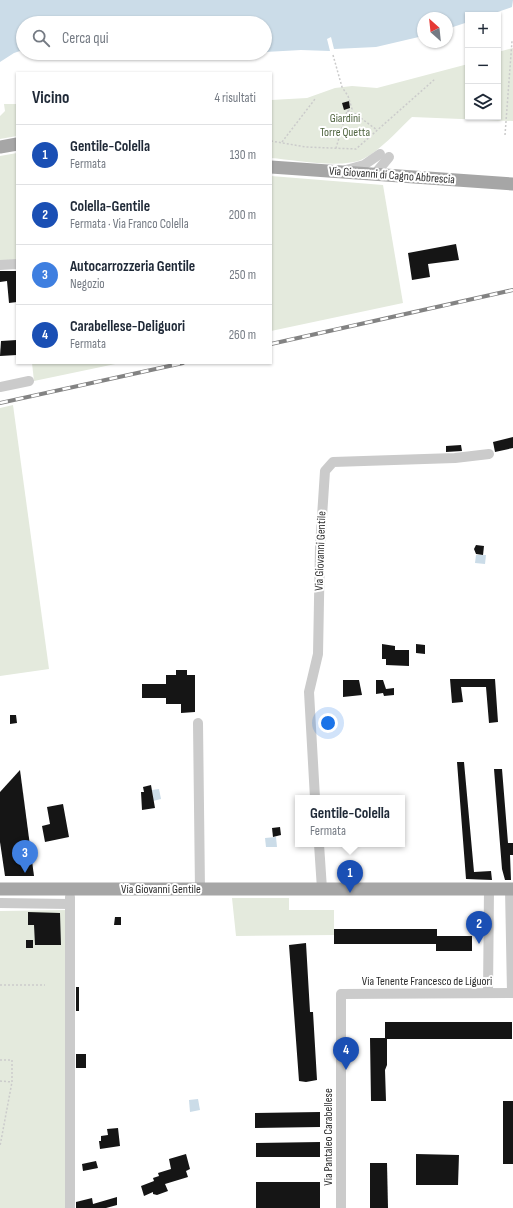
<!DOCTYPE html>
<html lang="it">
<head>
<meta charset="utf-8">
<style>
	:root { --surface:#fff; --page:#f6f6f7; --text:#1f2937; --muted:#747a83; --line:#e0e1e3; --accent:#d44147 }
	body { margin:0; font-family:"Sofia Sans Condensed",sans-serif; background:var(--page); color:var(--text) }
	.controls { position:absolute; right:12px; top:12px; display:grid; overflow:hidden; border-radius:0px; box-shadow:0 1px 3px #0004 }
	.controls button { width:36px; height:36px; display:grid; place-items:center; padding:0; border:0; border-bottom:1px solid var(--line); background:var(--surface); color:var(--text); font:20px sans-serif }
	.compass { position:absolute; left:417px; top:12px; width:36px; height:36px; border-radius:50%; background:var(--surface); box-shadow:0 1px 3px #0004; rotate:333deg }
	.you { position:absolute; left:328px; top:723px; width:14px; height:14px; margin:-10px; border:3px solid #fff; border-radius:50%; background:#1a73e8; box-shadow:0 0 0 6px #1a73e833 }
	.badge { display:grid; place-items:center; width:26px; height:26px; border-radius:50%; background:var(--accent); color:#fff; font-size:13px; font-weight:700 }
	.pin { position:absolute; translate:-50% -33px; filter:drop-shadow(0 1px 2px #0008) }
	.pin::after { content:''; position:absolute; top:21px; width:14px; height:12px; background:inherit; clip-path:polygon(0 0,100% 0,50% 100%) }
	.popup { position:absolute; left:295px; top:795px; width:110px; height:52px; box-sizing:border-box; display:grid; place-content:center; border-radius:0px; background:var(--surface); filter:drop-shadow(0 1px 3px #0005); font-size:13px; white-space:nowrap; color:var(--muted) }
	.popup b { font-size:15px; color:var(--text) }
	.popup::after { content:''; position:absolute; left:50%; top:100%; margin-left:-8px; border:8px solid transparent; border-top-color:var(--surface) }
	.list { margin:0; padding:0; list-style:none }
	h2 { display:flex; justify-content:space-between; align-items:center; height:52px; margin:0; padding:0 16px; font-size:17px }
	h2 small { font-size:13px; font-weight:400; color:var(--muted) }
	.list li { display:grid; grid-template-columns:26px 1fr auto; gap:12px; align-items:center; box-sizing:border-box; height:60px; padding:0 16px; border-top:1px solid var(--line) }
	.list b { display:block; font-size:15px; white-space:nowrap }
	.list p { margin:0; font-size:13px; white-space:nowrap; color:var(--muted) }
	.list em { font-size:13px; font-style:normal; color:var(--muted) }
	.icon { flex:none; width:22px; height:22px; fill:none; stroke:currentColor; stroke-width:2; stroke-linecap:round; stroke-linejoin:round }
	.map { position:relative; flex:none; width:513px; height:1208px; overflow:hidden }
	.search { position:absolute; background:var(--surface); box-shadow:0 1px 3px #0004; left:16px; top:16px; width:256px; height:44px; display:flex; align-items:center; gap:10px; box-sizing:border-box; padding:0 14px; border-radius:22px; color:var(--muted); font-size:15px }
	.panel { position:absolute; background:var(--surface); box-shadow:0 1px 3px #0004; left:16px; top:72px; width:256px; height:292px; border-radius:0px }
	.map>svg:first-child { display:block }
	.green { fill:#e4eadd }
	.water { fill:#cbdce8 }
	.building { fill:#151515 }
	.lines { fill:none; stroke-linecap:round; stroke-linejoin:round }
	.path { stroke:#cbcbcb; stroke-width:1.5; stroke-dasharray:2 2; stroke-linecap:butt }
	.minor { stroke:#cbcbcb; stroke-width:10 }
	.major { stroke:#a6a6a6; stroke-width:13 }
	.rail-casing { stroke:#838383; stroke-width:4 }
	.rail { stroke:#fff; stroke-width:2.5; stroke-dasharray:8; stroke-linecap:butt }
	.labels { text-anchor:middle; stroke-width:4; stroke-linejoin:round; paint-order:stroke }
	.park-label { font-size:12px; fill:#506540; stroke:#fff }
	.street-label { font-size:12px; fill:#2e2e2e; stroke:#fff }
</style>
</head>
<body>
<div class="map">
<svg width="513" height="1208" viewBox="0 0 513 1208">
	<rect width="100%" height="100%" fill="#fff"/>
	<g class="green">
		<path d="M513 48V121L412 117C398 130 380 151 363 159 343 169 294 160 271 158V100L307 98 335 88 352 86 377 88 468 64V117H498V52Z"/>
		<path d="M4 104H17V136L0 139V116L5 111Z"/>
		<path d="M17 153V260L0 261V156Z"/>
		<path d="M271 176 383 185 403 303 271 331Z"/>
		<path d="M32 363H120L34 381Z"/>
		<path d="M13 405 49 669 0 676V408Z"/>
		<path d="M232 898H289V910H334V935L236 936Z"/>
		<path d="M68 910 67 1208H0V911Z"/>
	</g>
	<g class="water">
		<path d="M0 0H513L512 7 489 15H468V22L447 29V18H423V36L376 47 334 49 331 37 327 39 330 51 301 50 265 52V23H23V50L14 53 0 62Z"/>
		<path d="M476 555H486L485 564 475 563Z"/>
		<path d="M159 789 161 799 153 801 152 790Z"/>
		<path d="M276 837 277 847H266L265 838Z"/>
		<path d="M198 1099 200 1110 190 1112 189 1100Z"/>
	</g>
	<g class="building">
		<path d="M349 101 350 108 344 110 342 103Z"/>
		<path d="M456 244 459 260 428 264 430 277 412 280 408 253Z"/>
		<path d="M0 271H17V302L9 303 7 281 0 282Z"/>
		<path d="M17 340V355L0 356 1 341Z"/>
		<path d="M513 437V448L495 452 493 442Z"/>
		<path d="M461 445 462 451 446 452V446Z"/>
		<path d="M476 545 484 546 483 555 476 554 474 549Z"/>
		<path d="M382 644 395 646V650H409V666L386 665V659H382Z"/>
		<path d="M416 644 425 645V654L416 653Z"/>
		<path d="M176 670H187V675H195V712L181 713V704H166V698H142V684H166V675H176Z"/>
		<path d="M450 679H495L498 722 489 723 486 687H461L463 702 452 703Z"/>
		<path d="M343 680H359L362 695 343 697Z"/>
		<path d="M376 680H383L386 689 394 688V695L384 696 383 693 376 694Z"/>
		<path d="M10 715H16L17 723 10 724Z"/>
		<path d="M457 762H464L474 872 491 871 492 880 466 879Z"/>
		<path d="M494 769H502L508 843H513V855H510L511 880H505L502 869Z"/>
		<path d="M20 770 34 876H5L0 842V792Z"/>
		<path d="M151 785 155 808 142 810 141 792H144L143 787Z"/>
		<path d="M63 804 69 837 45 842 42 826 50 824 47 807Z"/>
		<path d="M280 827 281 835 273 837 272 828Z"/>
		<path d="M28 912 60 913 61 945H35L34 925H28Z"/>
		<path d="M115 917H121V925H114Z"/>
		<path d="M334 929H437V936H472V951H436V944H334Z"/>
		<rect x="26" y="940" width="7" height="8"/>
		<path d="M306 943 310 1012H313L317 1080 306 1082 299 1081 289 945Z"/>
		<rect x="76" y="987" width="3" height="24"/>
		<path d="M385 1022H512V1039H387V1065L385 1070 386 1101H371L370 1038H385Z"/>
		<rect x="76" y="1054" width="10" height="14"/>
		<rect x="503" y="1101" width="10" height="63"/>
		<path d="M320 1112V1127L255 1128V1113Z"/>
		<path d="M118 1128 120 1146 100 1149 99 1141H101V1136L108 1135 107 1129Z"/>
		<path d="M320 1142V1157H256V1143Z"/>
		<path d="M186 1154 190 1169 186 1171 188 1177 165 1184 168 1191 157 1195 153 1194V1192L144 1196 141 1186 154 1181 153 1178 159 1176 158 1173 171 1169 169 1159Z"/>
		<path d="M416 1154 459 1155 458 1185H416Z"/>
		<path d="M96 1161 98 1168 83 1171 82 1164Z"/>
		<path d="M370 1163H387L388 1208H370Z"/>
		<rect x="256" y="1182" width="64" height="26"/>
		<path d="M117 1197V1205L106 1208H76V1202L92 1198 93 1204Z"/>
	</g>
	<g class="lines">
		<g class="path">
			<path d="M333 55 342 87 348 96 352 109 347 111 336 148"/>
			<path d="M347 111 354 113 377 130"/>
			<path d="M505 135 512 41"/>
			<path d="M271 141 306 147 356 149 435 79"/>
			<path d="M282 142 315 99"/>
			<path d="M0 985H45"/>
			<path d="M0 1060H12V1082L0 1146"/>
			<path d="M0 1081 12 1082"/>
		</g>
		<g class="minor">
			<path d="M346 170 364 165 380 154"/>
			<path d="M375 174 389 157"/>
			<path d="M0 265 17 264"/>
			<path d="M0 387 29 381"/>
			<path d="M198 723 200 890"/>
			<path d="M315 798 309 692 318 654 320 547 325 471 333 462 455 458 489 454"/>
			<path d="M319 844 322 889"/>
			<path d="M510 889 512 993"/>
			<path d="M0 903 70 904V897"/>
			<path d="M488 993 489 889"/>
			<path d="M70 1208V904"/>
			<path d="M341 1208V994L513 993"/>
		</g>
		<g class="major">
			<path d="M0 147 17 144"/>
			<path d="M271 167 513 184"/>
			<path d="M0 889H513"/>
		</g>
		<defs>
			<g id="rail">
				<path d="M271 344 513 290"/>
				<path d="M0 403 183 363"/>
			</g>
		</defs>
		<use href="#rail" class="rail-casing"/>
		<use href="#rail" class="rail"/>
	</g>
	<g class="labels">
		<g class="park-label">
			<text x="345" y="122">Giardini<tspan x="345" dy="14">Torre Quetta</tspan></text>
		</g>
		<g class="street-label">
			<text transform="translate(392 175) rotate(4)" y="4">Via Giovanni di Cagno Abbrescia</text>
			<text transform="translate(320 551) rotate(-88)" y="4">Via Giovanni Gentile</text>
			<text x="161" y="893">Via Giovanni Gentile</text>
			<text x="427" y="985">Via Tenente Francesco de Liguori</text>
			<text transform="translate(328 1137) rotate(-90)" y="4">Via Pantaleo Carabellese</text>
		</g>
	</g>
</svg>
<div class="controls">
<button>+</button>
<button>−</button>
<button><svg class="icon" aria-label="layers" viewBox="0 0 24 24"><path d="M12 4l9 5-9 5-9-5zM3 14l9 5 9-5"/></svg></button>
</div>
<svg class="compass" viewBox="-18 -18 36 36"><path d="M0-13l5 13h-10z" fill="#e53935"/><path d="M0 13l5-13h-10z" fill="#747a83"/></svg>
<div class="you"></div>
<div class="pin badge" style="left:350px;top:893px;background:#1a4fb4">1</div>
<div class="popup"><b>Gentile-Colella</b>Fermata</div>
<div class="pin badge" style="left:479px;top:944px;background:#1a4fb4">2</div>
<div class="pin badge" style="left:25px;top:873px;background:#3f7fe0">3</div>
<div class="pin badge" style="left:346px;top:1070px;background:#1a4fb4">4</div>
<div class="search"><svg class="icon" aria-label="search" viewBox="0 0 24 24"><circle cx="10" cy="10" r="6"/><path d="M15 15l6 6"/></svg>Cerca qui</div>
<section class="panel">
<h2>Vicino<small>4 risultati</small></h2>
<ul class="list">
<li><span class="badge" style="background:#1a4fb4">1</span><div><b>Gentile-Colella</b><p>Fermata</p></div><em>130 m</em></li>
<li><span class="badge" style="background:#1a4fb4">2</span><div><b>Colella-Gentile</b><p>Fermata · Via Franco Colella</p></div><em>200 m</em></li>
<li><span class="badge" style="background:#3f7fe0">3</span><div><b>Autocarrozzeria Gentile</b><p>Negozio</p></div><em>250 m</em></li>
<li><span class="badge" style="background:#1a4fb4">4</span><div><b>Carabellese-Deliguori</b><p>Fermata</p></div><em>260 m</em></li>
</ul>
</section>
</div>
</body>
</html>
